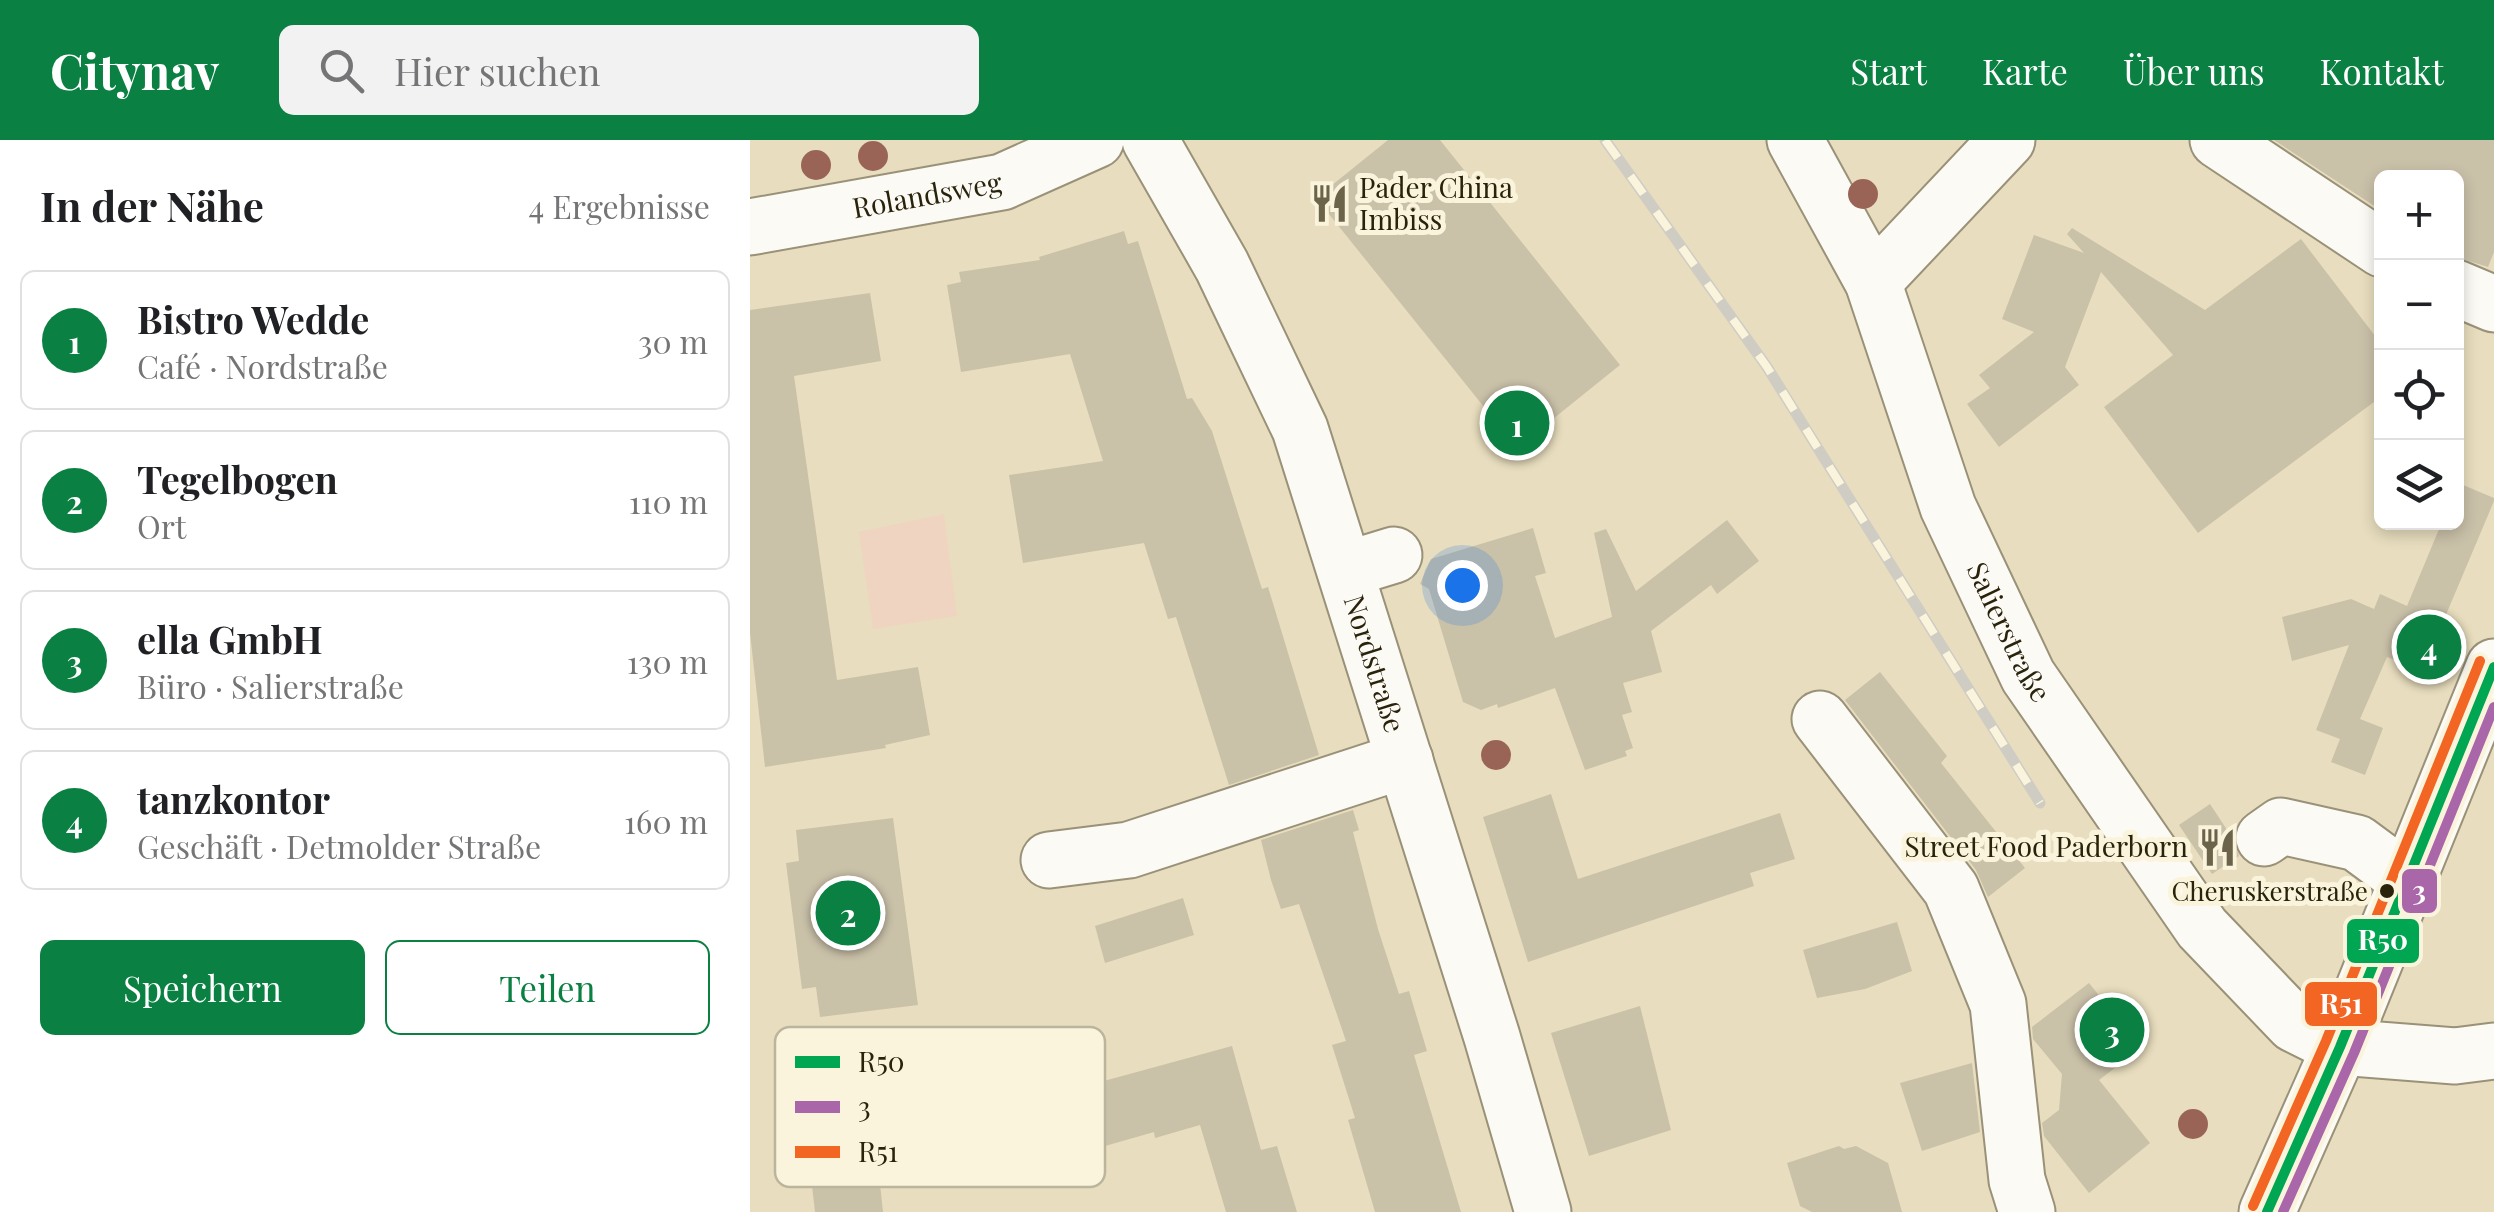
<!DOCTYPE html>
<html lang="de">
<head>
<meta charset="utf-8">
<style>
	:root { --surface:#fff; --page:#f2f2f2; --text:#202124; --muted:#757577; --line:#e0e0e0; --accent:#0b8043 }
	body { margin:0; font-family:"Playfair Display",serif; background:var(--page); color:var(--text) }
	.controls { position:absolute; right:30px; top:30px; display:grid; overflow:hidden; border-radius:15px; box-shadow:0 5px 15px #0003 }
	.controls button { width:90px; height:90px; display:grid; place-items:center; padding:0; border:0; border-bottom:2px solid var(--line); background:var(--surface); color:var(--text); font:50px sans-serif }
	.you { position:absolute; left:712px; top:445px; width:35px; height:35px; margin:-25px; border:8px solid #fff; border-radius:50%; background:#1a73e8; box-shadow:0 0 0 15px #1a73e833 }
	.badge { display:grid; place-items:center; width:65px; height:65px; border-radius:50%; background:var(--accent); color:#fff; font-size:32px; font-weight:700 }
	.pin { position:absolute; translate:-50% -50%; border:5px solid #fff; box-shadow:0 2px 10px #0006 }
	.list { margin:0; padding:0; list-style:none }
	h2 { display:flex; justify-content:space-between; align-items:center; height:130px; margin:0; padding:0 40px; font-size:42px }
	h2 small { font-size:32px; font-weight:400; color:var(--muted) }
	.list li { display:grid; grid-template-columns:65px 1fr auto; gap:30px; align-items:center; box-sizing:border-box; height:140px; margin:0 20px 20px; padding:0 20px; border:2px solid var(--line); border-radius:15px }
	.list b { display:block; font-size:38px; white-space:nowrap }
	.list p { margin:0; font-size:32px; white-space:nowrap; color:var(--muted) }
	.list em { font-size:32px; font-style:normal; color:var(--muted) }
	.actions { display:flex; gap:20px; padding:30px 40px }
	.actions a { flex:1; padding:22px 0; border:2px solid var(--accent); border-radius:15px; text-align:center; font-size:35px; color:var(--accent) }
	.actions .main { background:var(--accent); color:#fff }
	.icon { flex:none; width:55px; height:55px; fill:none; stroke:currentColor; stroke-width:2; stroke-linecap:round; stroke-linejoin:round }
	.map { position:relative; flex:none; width:1744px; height:1072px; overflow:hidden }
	header { display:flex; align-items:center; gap:60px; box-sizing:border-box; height:140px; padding:0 50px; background:var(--accent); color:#fff }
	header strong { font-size:48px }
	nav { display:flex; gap:55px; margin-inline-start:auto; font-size:35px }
	.search { width:700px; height:90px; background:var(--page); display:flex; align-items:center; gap:25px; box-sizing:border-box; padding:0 35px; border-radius:15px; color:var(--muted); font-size:38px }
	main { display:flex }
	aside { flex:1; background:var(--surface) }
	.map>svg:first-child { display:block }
	.green { fill:#efd4c1 }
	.building { fill:#cac1a9 }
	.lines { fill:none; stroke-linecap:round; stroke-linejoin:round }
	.minor-casing { stroke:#999178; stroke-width:59 }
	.major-casing { stroke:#999178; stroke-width:59 }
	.minor { stroke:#fcfaf5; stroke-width:55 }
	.major { stroke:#fcfaf5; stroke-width:55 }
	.rail-casing { stroke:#cfccc3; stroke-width:11 }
	.rail { stroke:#fbf4dd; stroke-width:8; stroke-dasharray:22; stroke-linecap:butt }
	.bus-1-casing { stroke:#fbf4dd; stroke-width:18 }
	.bus-2-casing { stroke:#fbf4dd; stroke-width:18 }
	.bus-3-casing { stroke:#fbf4dd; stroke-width:18 }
	.bus-1 { stroke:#00a651; stroke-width:10 }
	.bus-2 { stroke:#a967aa; stroke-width:10 }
	.bus-3 { stroke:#f26522; stroke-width:10 }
	.tree { fill:#996456 }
	.bus-dot { fill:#2a230c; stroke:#fbf4dd; stroke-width:4 }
	.labels { text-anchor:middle; stroke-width:10; stroke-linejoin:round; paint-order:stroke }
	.bus-label { font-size:26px; fill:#2a230c; stroke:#fbf4dd; text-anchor:end }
	.poi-label { font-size:28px; fill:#2a230c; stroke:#fbf4dd; text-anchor:start }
	.street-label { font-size:28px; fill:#2a230c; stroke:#fbf4dd }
	.key { fill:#fbf4dd; stroke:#bcb59e; stroke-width:2.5 }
	.key-label { font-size:28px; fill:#2a230c }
	.line-badge { stroke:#fbf4dd; stroke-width:4 }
	.badge-label { font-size:28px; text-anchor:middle; font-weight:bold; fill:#fff }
</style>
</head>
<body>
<header>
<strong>Citynav</strong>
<div class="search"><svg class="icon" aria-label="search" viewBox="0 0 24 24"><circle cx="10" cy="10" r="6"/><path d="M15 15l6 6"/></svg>Hier suchen</div>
<nav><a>Start</a><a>Karte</a><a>Über uns</a><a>Kontakt</a></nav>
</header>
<main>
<aside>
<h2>In der Nähe<small>4 Ergebnisse</small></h2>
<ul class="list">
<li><span class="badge">1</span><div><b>Bistro Wedde</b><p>Café · Nordstraße</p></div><em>30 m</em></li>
<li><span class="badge">2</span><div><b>Tegelbogen</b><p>Ort</p></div><em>110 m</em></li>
<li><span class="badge">3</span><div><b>ella GmbH</b><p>Büro · Salierstraße</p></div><em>130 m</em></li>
<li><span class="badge">4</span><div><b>tanzkontor</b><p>Geschäft · Detmolder Straße</p></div><em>160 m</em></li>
</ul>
<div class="actions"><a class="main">Speichern</a><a>Teilen</a></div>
</aside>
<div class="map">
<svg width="1744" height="1072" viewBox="0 0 1744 1072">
	<rect width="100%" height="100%" fill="#e8ddbe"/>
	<path class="green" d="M194 374 207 476 123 489 109 392Z"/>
	<g class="building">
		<path d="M638 0H690L870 225 767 308 566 58Z"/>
		<path d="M1524 0H1744V112L1738 127 1706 117V38H1632V71Z"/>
		<path d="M1322 88 1455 170 1551 99 1632 205V256L1448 393 1354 267 1423 215 1351 132 1315 227 1329 245 1249 307 1217 264 1240 248 1229 235 1284 192 1252 179 1284 95 1334 113 1317 94Z"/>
		<path d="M374 91 378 104 388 101 437 259 442 258 462 291 512 449 518 447 569 615 479 645 426 477 418 479 394 403 273 423 259 335 353 321 320 214 211 232 197 145 211 142 209 132 290 120 289 117Z"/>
		<path d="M120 153 131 221 44 236 87 540 168 527 180 595 135 605 136 608 15 627 0 493V170Z"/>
		<path d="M1706 342 1744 358V361L1679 515 1655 505 1648 521 1637 517 1610 579 1633 588 1615 635 1581 622 1590 599 1566 590 1599 505 1542 521 1532 477 1601 459 1624 469 1630 454 1657 466 1692 382H1706Z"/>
		<path d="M977 380 1009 421 967 454 961 445 901 491 912 532 873 543 882 572 872 575 883 608 875 611 877 616 835 630 805 548 748 568 747 564 731 570 713 562 679 449 670 444 681 419 783 388 796 433 785 436 805 498 862 477 844 393 856 389 886 451Z"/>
		<path d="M1130 532 1197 616 1191 623 1275 728 1238 757 1226 730 1095 560Z"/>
		<path d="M801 654 828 739 1030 673 1045 719 1000 733 1004 746 778 822 733 677Z"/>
		<path d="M1460 664 1483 699 1489 716 1462 734 1429 685Z"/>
		<path d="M603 670 609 690 603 692 628 789 649 854 659 851 677 911 664 915 711 1072H625L598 980 605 978 582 905 596 901 549 764 531 769 521 740 511 700Z"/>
		<path d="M143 678 168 865 70 877 66 847 52 849 36 723 49 721 46 690Z"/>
		<path d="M433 758 444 795 355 823 345 786Z"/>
		<path d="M1147 782 1162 831 1115 849 1067 858 1053 810Z"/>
		<path d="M1339 843 1391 908 1349 940 1400 1003 1339 1053 1294 996 1292 983 1309 970 1312 934 1283 899 1282 887Z"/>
		<path d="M890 866 921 990 839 1016 801 893Z"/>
		<path d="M482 906 511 1010 527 1006 547 1072H476L450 985 405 998 404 992 243 1038 226 976Z"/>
		<path d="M78 912 112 942 117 999 125 998 133 1072H65L50 940 78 937Z"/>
		<path d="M1222 923 1230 992 1172 1011 1150 943Z"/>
		<path d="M1089 1006 1094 1009 1106 1006 1138 1023 1152 1072H1062L1050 1066 1037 1023Z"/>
	</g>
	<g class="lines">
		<defs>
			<g id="minor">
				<path id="s1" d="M400 0 472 126 550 289 742 897 793 1072"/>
				<path id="s2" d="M1045 0 1123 142 1198 367 1278 536 1452 788 1544 884 1590 907 1705 916 1744 911"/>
				<path d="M1468 0 1632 109"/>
				<path id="s3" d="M0 87 252 42 346 0"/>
				<path d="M1123 142 1257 0"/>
				<path d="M1706 148 1744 164"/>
				<path d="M595 430 644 415"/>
				<path d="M1070 579 1201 749 1248 864 1267 1040 1277 1072"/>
				<path d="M1514 698 1531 686 1607 703 1657 740"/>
				<path d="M299 720 379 710 655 620"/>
			</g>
			<path id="major" d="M1517 1072 1590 907 1744 527"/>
		</defs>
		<use href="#minor" class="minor-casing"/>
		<use href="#major" class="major-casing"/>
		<use href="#minor" class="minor"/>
		<use href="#major" class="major"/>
		<defs>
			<path id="rail" d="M855 0 1017 227 1290 663"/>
		</defs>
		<use href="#rail" class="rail-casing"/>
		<use href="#rail" class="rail"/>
		<defs>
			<path id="bus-1" d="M1517 1072 1590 907 1744 527"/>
			<path id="bus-2" d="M1533 1072 1604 913 1744 567"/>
			<path id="bus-3" d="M1503 1066 1576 901 1730 521"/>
		</defs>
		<use href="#bus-1" class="bus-1-casing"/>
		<use href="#bus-2" class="bus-2-casing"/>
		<use href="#bus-3" class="bus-3-casing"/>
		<use href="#bus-1" class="bus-1"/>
		<use href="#bus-2" class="bus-2"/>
		<use href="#bus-3" class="bus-3"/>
	</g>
	<g class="tree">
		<circle cx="123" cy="16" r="15"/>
		<circle cx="66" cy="25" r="15"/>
		<circle cx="1113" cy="54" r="15"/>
		<circle cx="746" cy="615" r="15"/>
		<circle cx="1443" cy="984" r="15"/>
	</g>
	<defs>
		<symbol id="restaurant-bare" viewBox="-9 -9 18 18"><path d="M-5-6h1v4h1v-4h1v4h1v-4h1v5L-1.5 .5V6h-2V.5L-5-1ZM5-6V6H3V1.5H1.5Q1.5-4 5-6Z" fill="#6c644a" stroke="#fbf4dd" stroke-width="2.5" paint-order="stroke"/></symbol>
	</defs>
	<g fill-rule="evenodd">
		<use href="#restaurant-bare" x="552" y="36" width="55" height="55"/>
		<use href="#restaurant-bare" x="1440" y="680" width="55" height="55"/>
	</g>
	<circle class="bus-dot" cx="1637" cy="751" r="9"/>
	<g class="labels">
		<g class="bus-label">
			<text x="1618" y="761">Cheruskerstraße</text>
		</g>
		<g class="poi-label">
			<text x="609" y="58">Pader China<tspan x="609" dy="32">Imbiss</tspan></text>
			<text x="1438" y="717" text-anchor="end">Street Food Paderborn</text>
		</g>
		<g class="street-label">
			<text dy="10" stroke="none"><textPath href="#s3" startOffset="180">Rolandsweg</textPath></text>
			<text dy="10" stroke="none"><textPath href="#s2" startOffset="538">Salierstraße</textPath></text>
			<text dy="10" stroke="none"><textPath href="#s1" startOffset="572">Nordstraße</textPath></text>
		</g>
	</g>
	<rect x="25" y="887" width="330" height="160" rx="15" class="key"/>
	<rect x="45" y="916" width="45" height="12" fill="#00a651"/>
	<rect x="45" y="961" width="45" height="12" fill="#a967aa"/>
	<rect x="45" y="1006" width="45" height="12" fill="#f26522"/>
	<g class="key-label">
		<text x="108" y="932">R50</text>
		<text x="108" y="977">3</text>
		<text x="108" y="1022">R51</text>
	</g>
	<g class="line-badge">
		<rect x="1650" y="727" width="39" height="48" rx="10" fill="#a967aa"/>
		<rect x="1595" y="777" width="76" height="48" rx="10" fill="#00a651"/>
		<rect x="1553" y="840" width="76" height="48" rx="10" fill="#f26522"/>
	</g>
	<g class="badge-label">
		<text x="1669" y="761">3</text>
		<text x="1633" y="810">R50</text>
		<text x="1591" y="874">R51</text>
	</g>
</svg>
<div class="controls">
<button>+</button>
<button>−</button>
<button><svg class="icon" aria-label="locate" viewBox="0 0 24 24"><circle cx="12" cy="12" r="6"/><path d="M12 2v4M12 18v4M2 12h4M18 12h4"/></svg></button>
<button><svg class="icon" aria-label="layers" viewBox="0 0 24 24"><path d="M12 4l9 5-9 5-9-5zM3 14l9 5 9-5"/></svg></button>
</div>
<div class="you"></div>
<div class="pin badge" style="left:767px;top:283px">1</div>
<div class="pin badge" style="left:98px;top:773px">2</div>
<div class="pin badge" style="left:1362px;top:890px">3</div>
<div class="pin badge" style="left:1679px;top:507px">4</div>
</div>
</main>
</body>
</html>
